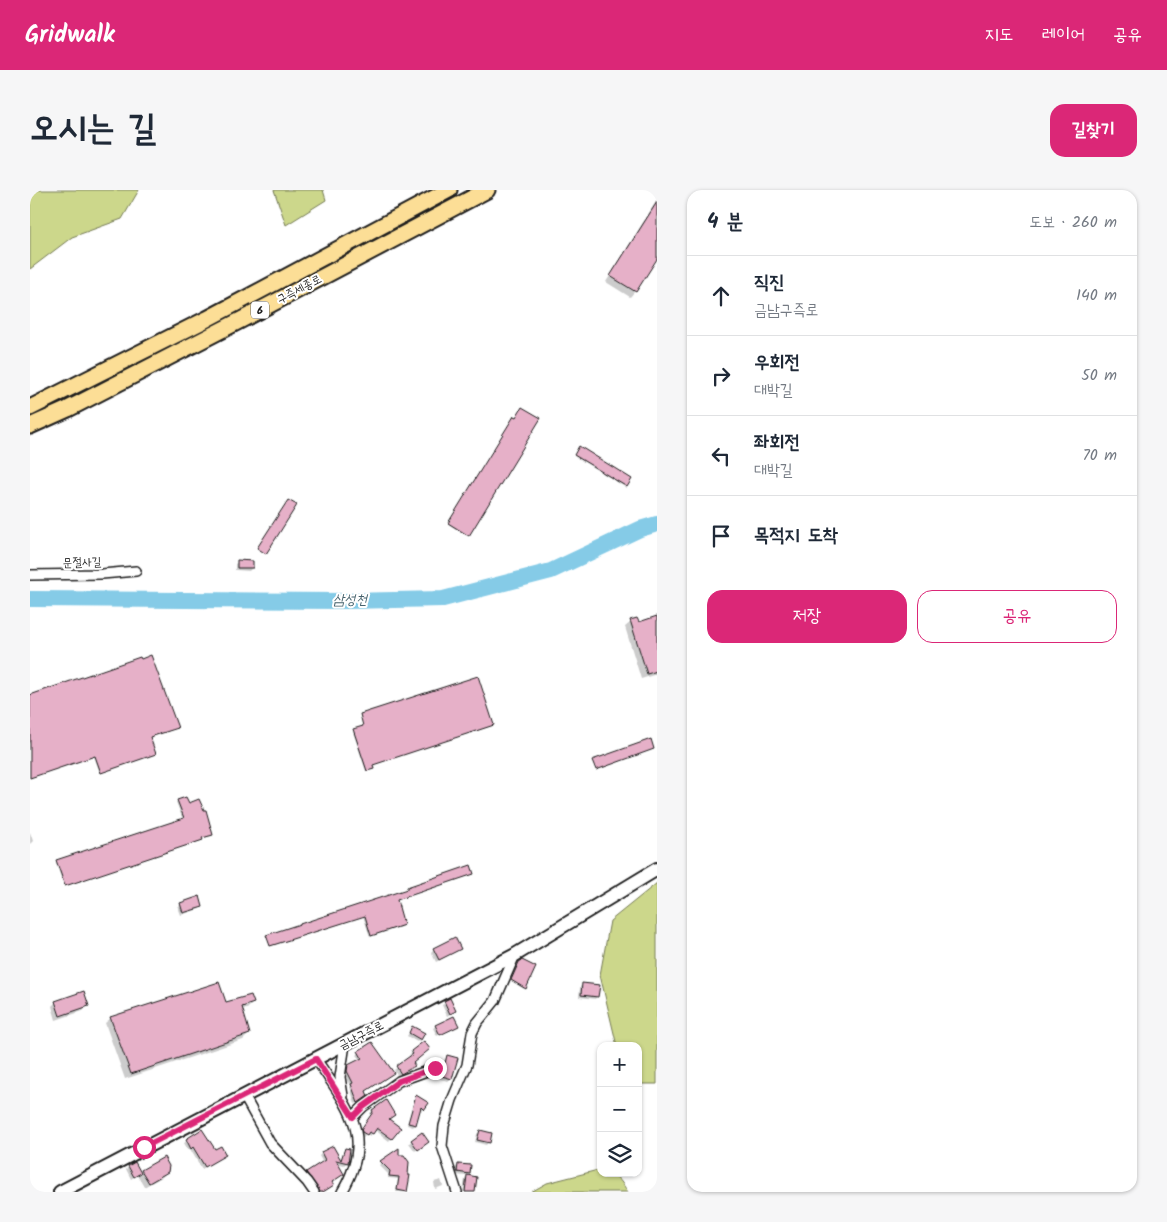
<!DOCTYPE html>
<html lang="ko">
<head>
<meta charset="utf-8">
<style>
	:root { --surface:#fff; --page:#f6f6f7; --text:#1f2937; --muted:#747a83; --line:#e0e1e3; --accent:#db2777 }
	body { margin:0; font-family:Kalam,"Poor Story",sans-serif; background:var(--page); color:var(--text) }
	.controls { position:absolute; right:15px; bottom:15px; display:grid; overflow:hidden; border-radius:10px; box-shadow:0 1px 4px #0004 }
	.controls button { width:45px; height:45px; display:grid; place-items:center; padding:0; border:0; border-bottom:1px solid var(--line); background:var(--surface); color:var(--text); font:25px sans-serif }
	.stop { position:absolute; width:15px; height:15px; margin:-11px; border:4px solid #db2777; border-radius:50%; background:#fff }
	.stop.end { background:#db2777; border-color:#fff; box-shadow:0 1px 5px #0008 }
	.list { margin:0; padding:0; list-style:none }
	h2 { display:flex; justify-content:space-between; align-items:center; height:65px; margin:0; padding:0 20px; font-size:21px }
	h2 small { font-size:16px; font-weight:400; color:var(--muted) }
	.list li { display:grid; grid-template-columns:32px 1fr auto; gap:15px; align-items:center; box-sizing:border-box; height:80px; padding:0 20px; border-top:1px solid var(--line) }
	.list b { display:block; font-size:19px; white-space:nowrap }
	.list p { margin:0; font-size:16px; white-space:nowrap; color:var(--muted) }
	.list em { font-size:16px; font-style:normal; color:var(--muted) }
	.actions { display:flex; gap:10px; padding:15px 20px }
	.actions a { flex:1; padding:11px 0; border:1px solid var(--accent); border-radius:15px; text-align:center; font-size:18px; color:var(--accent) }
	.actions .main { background:var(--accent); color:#fff }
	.icon { flex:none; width:28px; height:28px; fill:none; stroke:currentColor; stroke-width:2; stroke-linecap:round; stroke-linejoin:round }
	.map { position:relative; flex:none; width:627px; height:1002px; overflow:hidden; border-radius:15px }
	header { display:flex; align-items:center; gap:30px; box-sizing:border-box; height:70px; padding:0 25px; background:var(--accent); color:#fff }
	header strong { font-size:24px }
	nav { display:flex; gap:28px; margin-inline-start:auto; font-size:18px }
	.intro { display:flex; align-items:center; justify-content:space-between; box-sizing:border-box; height:120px; padding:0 30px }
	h1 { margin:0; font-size:35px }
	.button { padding:12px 22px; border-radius:15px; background:var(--accent); color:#fff; font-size:18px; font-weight:700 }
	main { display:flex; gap:30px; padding:0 30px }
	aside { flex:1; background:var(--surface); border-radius:15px; box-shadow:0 1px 4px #0004 }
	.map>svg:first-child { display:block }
	.green { fill:#ccd78b; stroke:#747a54 }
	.shadow { fill:#0003 }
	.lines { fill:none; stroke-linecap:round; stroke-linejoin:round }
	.river { stroke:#85cbe7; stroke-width:16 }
	.building { fill:#e6b0c8; stroke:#1c1c1c }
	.minor-casing { stroke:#1c1c1c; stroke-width:12 }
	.secondary-casing { stroke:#1c1c1c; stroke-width:16 }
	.trunk-casing { stroke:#1c1c1c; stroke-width:19 }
	.minor { stroke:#fff; stroke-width:9 }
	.secondary { stroke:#fff; stroke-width:12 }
	.trunk { stroke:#fcde96; stroke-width:15 }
	.route { stroke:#db2777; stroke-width:6 }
	.labels { text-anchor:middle; stroke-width:4; stroke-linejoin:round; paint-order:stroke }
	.shield { fill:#fff; stroke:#606060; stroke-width:1 }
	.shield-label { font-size:11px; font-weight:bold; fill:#1c1c1c }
	.street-label { font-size:12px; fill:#1c1c1c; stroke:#fff }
	.water-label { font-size:14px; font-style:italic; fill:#46626d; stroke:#fff }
</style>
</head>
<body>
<header>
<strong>Gridwalk</strong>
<nav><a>지도</a><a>레이어</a><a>공유</a></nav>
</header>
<div class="intro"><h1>오시는 길</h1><a class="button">길찾기</a></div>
<main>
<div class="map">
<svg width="627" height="1002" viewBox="0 0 627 1002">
	<rect width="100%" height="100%" fill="#fff"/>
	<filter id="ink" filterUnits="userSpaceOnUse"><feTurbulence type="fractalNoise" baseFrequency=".02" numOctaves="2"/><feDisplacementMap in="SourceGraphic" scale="10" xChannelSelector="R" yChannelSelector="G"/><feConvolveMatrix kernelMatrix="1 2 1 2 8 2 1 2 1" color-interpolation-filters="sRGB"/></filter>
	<g filter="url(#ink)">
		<g class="green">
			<path d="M0 0H109L92 29 42 47 0 79Z"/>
			<path d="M244 0H293L296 10 256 35Z"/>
			<path d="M627 693V894H608V856H587L570 785 580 731Z"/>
			<path d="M568 980 571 981V983C587 983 590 990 598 1002H501L517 993Z"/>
		</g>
		<g class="shadow">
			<path d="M627 10V67L605 101 600 107 576 92Z"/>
			<path d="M484 228H486L437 346 418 334Z"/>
			<path d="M548 259 600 289 596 297H595L544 266Z"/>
			<path d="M208 372 222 378 219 381 205 380V374Z"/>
			<path d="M627 428V484L611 489 595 437 601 432 608 434Z"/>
			<path d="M447 487 462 536 342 575V579L336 581 323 542 333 538 330 525Z"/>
			<path d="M0 506 145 539 119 548 123 565 70 583 64 566 0 588Z"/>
			<path d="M148 611 158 614 182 644 181 646 171 649V651L34 696 26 673 27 672 153 630 146 612Z"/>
			<path d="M0 642 3 651 0 654Z"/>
			<path d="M443 684 366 710 373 735 371 737 340 747 333 726 241 756 238 746 376 701 377 698Z"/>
			<path d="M151 714 172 716 169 719 151 725 148 717Z"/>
			<path d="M404 759H430L406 772 401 762Z"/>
			<path d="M489 774 495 798 494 799 481 791Z"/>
			<path d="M553 794 567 806 565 809 549 807 550 797Z"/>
			<path d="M420 810 425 821 417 826 412 815Z"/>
			<path d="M26 812 57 816 53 821 26 830 22 816Z"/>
			<path d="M223 813 217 819 211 820 219 844 213 850 95 889 75 833 81 828 195 814Z"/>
			<path d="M427 835 407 846 403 838 406 836Z"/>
			<path d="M382 838 390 849 387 852 377 846Z"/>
			<path d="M342 853 334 908 325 914 320 897 321 896 315 884 316 879 330 870 326 865Z"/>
			<path d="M394 853 381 873 380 878 368 886 364 880 381 867 379 865Z"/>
			<path d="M418 866 421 889 418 891 410 889 415 869Z"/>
			<path d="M386 906 393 919 391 921 389 919 385 935 383 937 377 935Z"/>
			<path d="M355 912 358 929 369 938 359 951 345 940 340 946 336 944 333 947 330 945V943L341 925 340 923Z"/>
			<path d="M172 941 184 961 191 967 172 979 160 959 158 960 154 953Z"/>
			<path d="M450 941 459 952 456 955 445 952 447 944Z"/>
			<path d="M382 951 395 954 385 961 379 953Z"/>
			<path d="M315 959 319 960 317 973 314 975 306 973 312 985 300 993 293 1002H288L275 986 293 973 289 966 292 963 310 971 313 962Z"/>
			<path d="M368 961 367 966 378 986 376 1002H366L368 989 358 988V984L349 975Z"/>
			<path d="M428 975 438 983 436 986 425 985V978Z"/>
			<path d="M99 977 109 983 112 981 137 982 132 987 114 997 107 985 101 989 96 979Z"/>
			<path d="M437 987 443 1002H433L435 989Z"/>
			<path d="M411 990 413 996 405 999 404 992Z"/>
		</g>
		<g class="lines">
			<path class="river" d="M0 409 316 411 413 409 521 381 610 339 627 334"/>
		</g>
		<g class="building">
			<path d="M627 12V69L606 102 580 86Z"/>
			<path d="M492 217 511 228 439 346 418 333 484 226 486 227Z"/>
			<path d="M549 256 602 289 597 297 544 265Z"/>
			<path d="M258 310 267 315 236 364 227 358Z"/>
			<path d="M207 370 223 371V378H207Z"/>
			<path d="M627 426V481L617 484 600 430 607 428 609 432Z"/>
			<path d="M121 465 148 538 120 547 126 564 71 583 65 566 0 588V505L110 467 111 469Z"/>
			<path d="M448 486 464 535 343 575 344 579 337 581 323 539 333 536 330 524Z"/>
			<path d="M621 549 624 559 566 580 562 570Z"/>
			<path d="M156 607 159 613 169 609 174 620H176L183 645 172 648 173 650 35 696 26 670 154 628 147 610Z"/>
			<path d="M441 675 444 684 367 710 374 735 341 746 335 726 240 756 236 745 377 699V697Z"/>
			<path d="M170 706 173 717 153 723 150 713Z"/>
			<path d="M425 747 431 759 409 770 403 758Z"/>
			<path d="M492 770 506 777 496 799 481 790 489 772Z"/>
			<path d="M189 792 196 812 221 805 224 813 212 817 220 844 101 884 80 827Z"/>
			<path d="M552 793 570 795 568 807 551 805Z"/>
			<path d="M54 801 59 816 30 826 25 811Z"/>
			<path d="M420 808 426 821 420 824 414 811Z"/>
			<path d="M424 826 429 836 410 845 405 835Z"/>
			<path d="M382 836 395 843 391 850 379 843Z"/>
			<path d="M394 851 400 859 383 873 385 876 371 884 366 876 383 864 381 861Z"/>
			<path d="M342 852 364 883 336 901 338 906 328 913 321 894 323 893 317 881 318 875 332 868 328 861Z"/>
			<path d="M417 865 428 868 422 889 412 886Z"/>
			<path d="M386 905 399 913 394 920 391 917 386 935 378 933Z"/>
			<path d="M356 910 365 925 359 929 371 938 362 949 347 938 343 944 339 942 337 945 332 942 331 939 343 922 342 920Z"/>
			<path d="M172 939 185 959 191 956 196 965 175 977 163 957 161 959 156 949Z"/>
			<path d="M450 940 462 943 460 953 447 950Z"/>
			<path d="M392 942 399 952 388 960 381 950Z"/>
			<path d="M303 956 311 970 315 958 320 959 318 973 306 970 314 984 302 992 304 995 293 1002H290L276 982 295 970 291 962Z"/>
			<path d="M369 958V965H374L379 972 378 985H380L377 1002 367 1000 369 987 359 986 360 981 350 971Z"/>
			<path d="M134 967 139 976 138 982 119 993 111 980Z"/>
			<path d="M105 972 111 983 104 987 98 976Z"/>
			<path d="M428 974 441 975 440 984 427 982Z"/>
			<path d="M437 985 447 987 445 1002H435Z"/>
		</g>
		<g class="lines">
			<defs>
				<g id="minor">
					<path d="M0 385 72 384 106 381"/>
					<path d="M286 869C317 916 346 945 312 1002"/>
					<path d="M214 906 240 953 277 992 284 1002"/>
					<path d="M313 906 310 887 315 854"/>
					<path d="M323 927 333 917 369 891 405 878"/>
					<path d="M427 1002 412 956 414 936 422 910 437 875 442 843 447 833 465 811 485 765"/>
				</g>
				<path id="secondary" d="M30 1002 485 765 627 679"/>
				<g id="trunk">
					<path d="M0 218 177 129 419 0"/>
					<path d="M0 236 38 219 211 130 457 0"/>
				</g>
			</defs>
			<use href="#minor" class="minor-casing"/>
			<use href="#secondary" class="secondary-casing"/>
			<use href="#trunk" class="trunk-casing"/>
			<use href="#minor" class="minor"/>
			<use href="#secondary" class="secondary"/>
			<use href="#trunk" class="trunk"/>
		</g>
	</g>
	<g class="lines" filter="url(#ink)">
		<path class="route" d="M114 957 286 869 323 927 333 917 369 891 405 878"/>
	</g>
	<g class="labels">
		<rect class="shield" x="221" y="111.5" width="18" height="17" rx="4"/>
		<g class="shield-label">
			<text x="230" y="124">6</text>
		</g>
		<g class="street-label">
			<text transform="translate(269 99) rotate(-28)" y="4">구즉세종로</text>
			<text transform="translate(52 372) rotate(-2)" y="4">문절사길</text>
			<text transform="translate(331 845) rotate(-27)" y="4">금남구즉로</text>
		</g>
		<g class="water-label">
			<text x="320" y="414">삼성천</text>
		</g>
	</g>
</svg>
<div class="controls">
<button>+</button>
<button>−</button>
<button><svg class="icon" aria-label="layers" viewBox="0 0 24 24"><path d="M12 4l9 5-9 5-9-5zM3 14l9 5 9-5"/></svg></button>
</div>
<div class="stop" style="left:114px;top:957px"></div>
<div class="stop end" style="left:405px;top:878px"></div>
</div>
<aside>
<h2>4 분<small>도보 · 260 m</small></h2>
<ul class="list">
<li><svg class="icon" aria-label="ahead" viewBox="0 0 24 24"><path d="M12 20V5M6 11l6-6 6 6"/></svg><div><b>직진</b><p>금남구즉로</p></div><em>140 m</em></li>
<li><svg class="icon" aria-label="right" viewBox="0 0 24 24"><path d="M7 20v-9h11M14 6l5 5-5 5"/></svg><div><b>우회전</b><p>대박길</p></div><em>50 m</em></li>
<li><svg class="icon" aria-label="left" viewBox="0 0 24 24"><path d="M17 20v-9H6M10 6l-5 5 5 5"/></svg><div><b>좌회전</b><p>대박길</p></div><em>70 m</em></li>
<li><svg class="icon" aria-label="arrive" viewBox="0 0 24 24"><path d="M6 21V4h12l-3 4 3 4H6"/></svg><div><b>목적지 도착</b></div></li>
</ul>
<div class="actions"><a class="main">저장</a><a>공유</a></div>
</aside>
</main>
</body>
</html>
